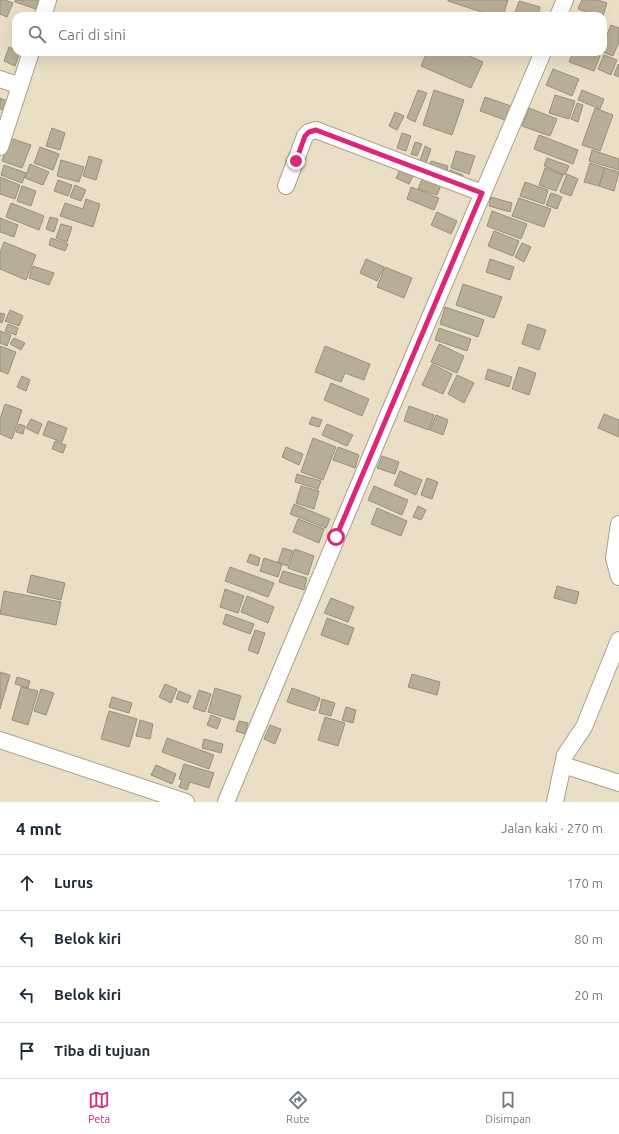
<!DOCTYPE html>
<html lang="id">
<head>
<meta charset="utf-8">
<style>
	:root { --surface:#fff; --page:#f2f2f3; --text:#1f2937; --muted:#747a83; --line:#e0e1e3; --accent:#db2777 }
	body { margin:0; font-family:Ubuntu,sans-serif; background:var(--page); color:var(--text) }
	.stop { position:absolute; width:12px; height:12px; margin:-9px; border:3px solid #db2777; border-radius:50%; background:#fff }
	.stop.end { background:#db2777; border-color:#fff; box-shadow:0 1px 4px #0008 }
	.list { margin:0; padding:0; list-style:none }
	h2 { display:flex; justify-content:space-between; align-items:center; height:52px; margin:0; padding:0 16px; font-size:17px }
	h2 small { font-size:13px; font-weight:400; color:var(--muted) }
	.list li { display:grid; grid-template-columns:26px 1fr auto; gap:12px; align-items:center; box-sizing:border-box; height:56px; padding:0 16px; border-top:1px solid var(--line) }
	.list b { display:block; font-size:15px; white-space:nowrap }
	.list em { font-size:13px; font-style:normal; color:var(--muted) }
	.icon { flex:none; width:22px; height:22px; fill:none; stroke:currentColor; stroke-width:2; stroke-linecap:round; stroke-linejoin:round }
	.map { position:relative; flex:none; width:619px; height:802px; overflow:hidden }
	.search { position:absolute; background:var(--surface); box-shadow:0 4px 16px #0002; left:12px; right:12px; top:12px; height:44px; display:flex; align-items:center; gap:10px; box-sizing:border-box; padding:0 14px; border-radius:12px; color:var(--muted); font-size:15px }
	.sheet { height:276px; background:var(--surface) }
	nav { display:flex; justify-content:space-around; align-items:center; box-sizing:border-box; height:56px; border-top:1px solid var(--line); background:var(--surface); font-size:11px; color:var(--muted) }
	nav a { display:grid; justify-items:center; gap:2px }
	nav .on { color:var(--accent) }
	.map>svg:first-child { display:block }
	.building { fill:#b8ad96; stroke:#9a9079 }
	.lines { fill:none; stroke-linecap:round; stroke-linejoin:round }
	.minor-casing { stroke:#aba089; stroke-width:18 }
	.minor { stroke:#fff; stroke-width:16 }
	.route { stroke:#db2777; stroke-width:5 }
</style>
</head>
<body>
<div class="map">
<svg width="619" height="802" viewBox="0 0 619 802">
	<rect width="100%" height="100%" fill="#eadfc6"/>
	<g class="building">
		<path d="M0 0H5L13 3 7 17 0 14Z"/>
		<path d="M15 0H39L36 9 15 2Z"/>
		<path d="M448 0H508L503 16H494L448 1Z"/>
		<path d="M582 0H598L607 3 603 16H597L578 9Z"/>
		<path d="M519 1 540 7 538 16H514Z"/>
		<path d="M611 25 619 28V42L613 56 603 52V44Z"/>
		<path d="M9 47 16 50V52H20L15 66 4 61Z"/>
		<path d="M427 52H460L483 62 471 88 421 66Z"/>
		<path d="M573 52H588L600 56 594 71 569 62Z"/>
		<path d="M604 55 617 60 611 75 598 69Z"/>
		<path d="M618 64 619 65V77L614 75Z"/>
		<path d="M553 69 579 79 572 96 546 85Z"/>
		<path d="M418 90 427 93 415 122 407 118Z"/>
		<path d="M434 90 464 100 452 135 423 125Z"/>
		<path d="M582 90 604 99 600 109 578 100Z"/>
		<path d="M555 95 575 101 569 119 549 113Z"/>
		<path d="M485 97 511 106 505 120 480 111Z"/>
		<path d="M0 98 7 101 3 110 0 109Z"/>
		<path d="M577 103 583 105 578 122 571 119Z"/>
		<path d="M529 108 557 119 550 136 522 126Z"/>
		<path d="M595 108 613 115 600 151 582 145Z"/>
		<path d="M395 112 404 116 397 130 389 126Z"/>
		<path d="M52 128 65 133 60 150 46 146Z"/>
		<path d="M402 133 411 136 406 151 397 148Z"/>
		<path d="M539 135 578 150 573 164 534 149Z"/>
		<path d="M10 138 31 145 22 168 2 161Z"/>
		<path d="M415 142 422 144 417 156 411 154Z"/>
		<path d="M425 146 431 149 425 166 419 163Z"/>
		<path d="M40 147 59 154 53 170 34 163Z"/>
		<path d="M592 150 619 159V170L589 161Z"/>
		<path d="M456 151 475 156 469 174 451 168Z"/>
		<path d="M89 156 102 160 96 180 83 176Z"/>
		<path d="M547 158 569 166 565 175 544 166Z"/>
		<path d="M61 160 84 167 79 182 57 176Z"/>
		<path d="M431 161 448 166 446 174 429 169Z"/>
		<path d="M590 163 605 168 599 186 584 182Z"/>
		<path d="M30 164 49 172 43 185 25 178Z"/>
		<path d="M4 165 26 173 22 183 1 175Z"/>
		<path d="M545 168 563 175 556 191 539 185Z"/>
		<path d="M605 168 619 172 614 191 599 186Z"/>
		<path d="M400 170 413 176 409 184 396 178Z"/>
		<path d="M450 170 463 175 461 181 448 177Z"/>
		<path d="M424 174 443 180 437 195 418 189Z"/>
		<path d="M567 174 578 179 571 196 560 192Z"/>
		<path d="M0 177 20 185 15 199 0 194Z"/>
		<path d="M58 180 72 185 68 196 54 191Z"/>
		<path d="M525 182 548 190 544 204 520 196Z"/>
		<path d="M75 185 86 190 81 201 70 197Z"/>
		<path d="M22 186 36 191 31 206 17 201Z"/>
		<path d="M411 187 439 198 434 210 407 199Z"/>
		<path d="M551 193 562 197 557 209 546 205Z"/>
		<path d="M491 197 512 203 510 212 489 206Z"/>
		<path d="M519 198 551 209 544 227 512 216Z"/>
		<path d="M86 199 100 204 93 227 60 216 65 203 83 209Z"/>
		<path d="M11 203 44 216 39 230 6 217Z"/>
		<path d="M492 211 527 224 521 239 487 226Z"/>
		<path d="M437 212 457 221 451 234 431 225Z"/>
		<path d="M50 217 58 219 54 232 46 229Z"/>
		<path d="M0 218 18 225 14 237 0 232Z"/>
		<path d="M61 224 72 227 67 242 56 238Z"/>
		<path d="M494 231 519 241 513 256 488 246Z"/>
		<path d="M51 238 68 244 65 251 49 245Z"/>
		<path d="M4 242 36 255 26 280 0 269V253Z"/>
		<path d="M522 243 531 247 524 262 515 257Z"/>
		<path d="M366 259 384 267 377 281 360 273Z"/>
		<path d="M490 259 514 267 510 280 486 272Z"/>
		<path d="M33 266 54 273 49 285 29 278Z"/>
		<path d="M385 267 412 278 404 298 377 287Z"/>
		<path d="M463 284 502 297 494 318 456 305Z"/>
		<path d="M445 307 484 320 478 337 440 324Z"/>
		<path d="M10 310 23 316 19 326 5 321Z"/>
		<path d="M0 313 5 314 2 323 0 322Z"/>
		<path d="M8 324 18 328 16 335 5 331Z"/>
		<path d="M528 324 546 330 539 350 522 344Z"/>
		<path d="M439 328 471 339 467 351 435 340Z"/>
		<path d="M0 331 11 335 7 346 0 343Z"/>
		<path d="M14 338 25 343 21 350 10 344Z"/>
		<path d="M439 344 464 356 457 373 431 362Z"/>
		<path d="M0 346 16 352 8 374 0 371Z"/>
		<path d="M325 346 370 364 364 380 345 373 341 382 315 372Z"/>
		<path d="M432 364 452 374 443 394 422 385Z"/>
		<path d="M519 367 536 373 529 395 512 389Z"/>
		<path d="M488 369 512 377 509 387 485 379Z"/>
		<path d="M457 375 474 383 464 403 448 394Z"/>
		<path d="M22 376 30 380 26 391 17 387Z"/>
		<path d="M331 383 369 399 362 416 324 400Z"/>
		<path d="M5 404 22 410 12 439 0 434V419Z"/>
		<path d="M409 406 434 415 429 430 404 421Z"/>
		<path d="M604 414 619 420V437L598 428Z"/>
		<path d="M436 415 448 420 443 435 430 430Z"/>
		<path d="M312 417 322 420 319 427 309 424Z"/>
		<path d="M31 419 42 424 38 434 26 428Z"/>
		<path d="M48 421 67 428 62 442 43 435Z"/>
		<path d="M19 424 25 426 23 434 16 432Z"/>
		<path d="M327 424 353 435 347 446 322 435Z"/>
		<path d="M313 438 336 447 323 480 301 472Z"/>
		<path d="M55 441 66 445 63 453 52 449Z"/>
		<path d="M286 447 303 454 299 465 282 457Z"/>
		<path d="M338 447 359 455 355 468 333 460Z"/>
		<path d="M382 456 399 462 395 474 377 468Z"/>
		<path d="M400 471 422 480 416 495 394 485Z"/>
		<path d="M297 474 321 481 318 489 295 482Z"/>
		<path d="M427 478 438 482 432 499 421 495Z"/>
		<path d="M301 486 319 491 314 509 296 503Z"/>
		<path d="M374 486 408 500 402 515 368 500Z"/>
		<path d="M294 504 330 519 326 528 290 514Z"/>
		<path d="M418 506 426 510 421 520 413 517Z"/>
		<path d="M377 508 407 521 401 536 371 524Z"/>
		<path d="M298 519 324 529 319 543 293 532Z"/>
		<path d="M283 548 293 551 287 566 278 562Z"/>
		<path d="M295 549 314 556 308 575 288 568Z"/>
		<path d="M250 554 260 558 258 566 247 562Z"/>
		<path d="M264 558 282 564 278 577 260 571Z"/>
		<path d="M230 567 274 583 268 597 225 581Z"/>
		<path d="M283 571 307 578 304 590 279 582Z"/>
		<path d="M31 575 65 583 61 600 27 592Z"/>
		<path d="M557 586 579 592 576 604 554 598Z"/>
		<path d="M225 589 244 596 238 613 220 607Z"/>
		<path d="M4 591 61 602 56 625 0 614Z"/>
		<path d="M247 596 274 607 268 623 241 612Z"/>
		<path d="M331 598 354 607 348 622 324 613Z"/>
		<path d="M226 614 254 624 250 634 223 624Z"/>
		<path d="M327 618 354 628 348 645 321 635Z"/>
		<path d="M255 630 265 633 258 654 248 650Z"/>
		<path d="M0 672 10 675 0 709Z"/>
		<path d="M412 674 440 682 437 695 408 687Z"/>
		<path d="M17 677 30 681 28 688 15 684Z"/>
		<path d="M165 684 177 689 171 703 159 697Z"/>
		<path d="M21 687 38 691 28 725 12 720Z"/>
		<path d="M215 688 241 696 234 720 208 712Z"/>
		<path d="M292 688 320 698 315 711 287 702Z"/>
		<path d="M41 689 54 693 46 715 34 711Z"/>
		<path d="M199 690 211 694 205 712 193 708Z"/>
		<path d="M179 691 191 696 188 703 176 699Z"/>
		<path d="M112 697 132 703 129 713 109 707Z"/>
		<path d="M322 699 335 703 331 716 319 713Z"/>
		<path d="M346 707 356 710 353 723 342 720Z"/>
		<path d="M109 711 137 719 129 747 101 739Z"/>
		<path d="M211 715 221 719 217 729 207 725Z"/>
		<path d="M325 717 345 723 338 746 318 740Z"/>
		<path d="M140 720 153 724 150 739 136 736Z"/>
		<path d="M239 721 248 723 245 734 236 731Z"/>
		<path d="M270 725 281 729 275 744 264 739Z"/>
		<path d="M167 738 214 755 209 769 162 752Z"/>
		<path d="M204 739 223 744 221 753 202 748Z"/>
		<path d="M184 764 214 773 209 788 190 782 187 790 179 787 182 780 179 779Z"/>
		<path d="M156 765 176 774 172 784 151 775Z"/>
	</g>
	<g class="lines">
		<defs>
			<g id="minor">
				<path d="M43 16 48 0"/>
				<path d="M558 16 565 0"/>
				<path d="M0 79 20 86"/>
				<path d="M0 147 31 52"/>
				<path d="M286 186 305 136 309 132 316 130 482 193"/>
				<path d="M619 524 614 558 619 577"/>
				<path d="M0 740 186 802"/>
				<path d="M563 765 619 783"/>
				<path d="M226 802 386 420 543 52"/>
				<path d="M555 802 565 755 584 727 619 640"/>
			</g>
		</defs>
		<use href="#minor" class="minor-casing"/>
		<use href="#minor" class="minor"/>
	</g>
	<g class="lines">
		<path class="route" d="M296 161 305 136 309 132 316 130 482 193 336 537"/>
	</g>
</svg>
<div class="stop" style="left:336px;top:537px"></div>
<div class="stop end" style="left:296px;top:161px"></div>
<div class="search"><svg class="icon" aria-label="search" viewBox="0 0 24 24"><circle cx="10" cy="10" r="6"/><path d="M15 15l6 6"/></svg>Cari di sini</div>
</div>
<section class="sheet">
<h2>4 mnt<small>Jalan kaki · 270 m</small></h2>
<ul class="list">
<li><svg class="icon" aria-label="ahead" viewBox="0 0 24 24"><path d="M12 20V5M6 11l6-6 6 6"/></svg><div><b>Lurus</b></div><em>170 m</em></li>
<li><svg class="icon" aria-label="left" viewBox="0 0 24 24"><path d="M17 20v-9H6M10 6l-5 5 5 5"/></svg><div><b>Belok kiri</b></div><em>80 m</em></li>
<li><svg class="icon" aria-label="left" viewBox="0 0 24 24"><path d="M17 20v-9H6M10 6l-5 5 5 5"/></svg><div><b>Belok kiri</b></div><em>20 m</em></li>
<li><svg class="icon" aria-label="arrive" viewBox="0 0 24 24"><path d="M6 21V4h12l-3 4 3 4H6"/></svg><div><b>Tiba di tujuan</b></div></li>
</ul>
</section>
<nav>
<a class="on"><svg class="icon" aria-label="map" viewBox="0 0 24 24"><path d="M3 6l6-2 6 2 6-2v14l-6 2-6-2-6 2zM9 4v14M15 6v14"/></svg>Peta</a>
<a><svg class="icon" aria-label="directions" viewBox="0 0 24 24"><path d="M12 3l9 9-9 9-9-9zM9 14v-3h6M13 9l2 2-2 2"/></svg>Rute</a>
<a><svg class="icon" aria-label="saved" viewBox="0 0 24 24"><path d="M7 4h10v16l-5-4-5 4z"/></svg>Disimpan</a>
</nav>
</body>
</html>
